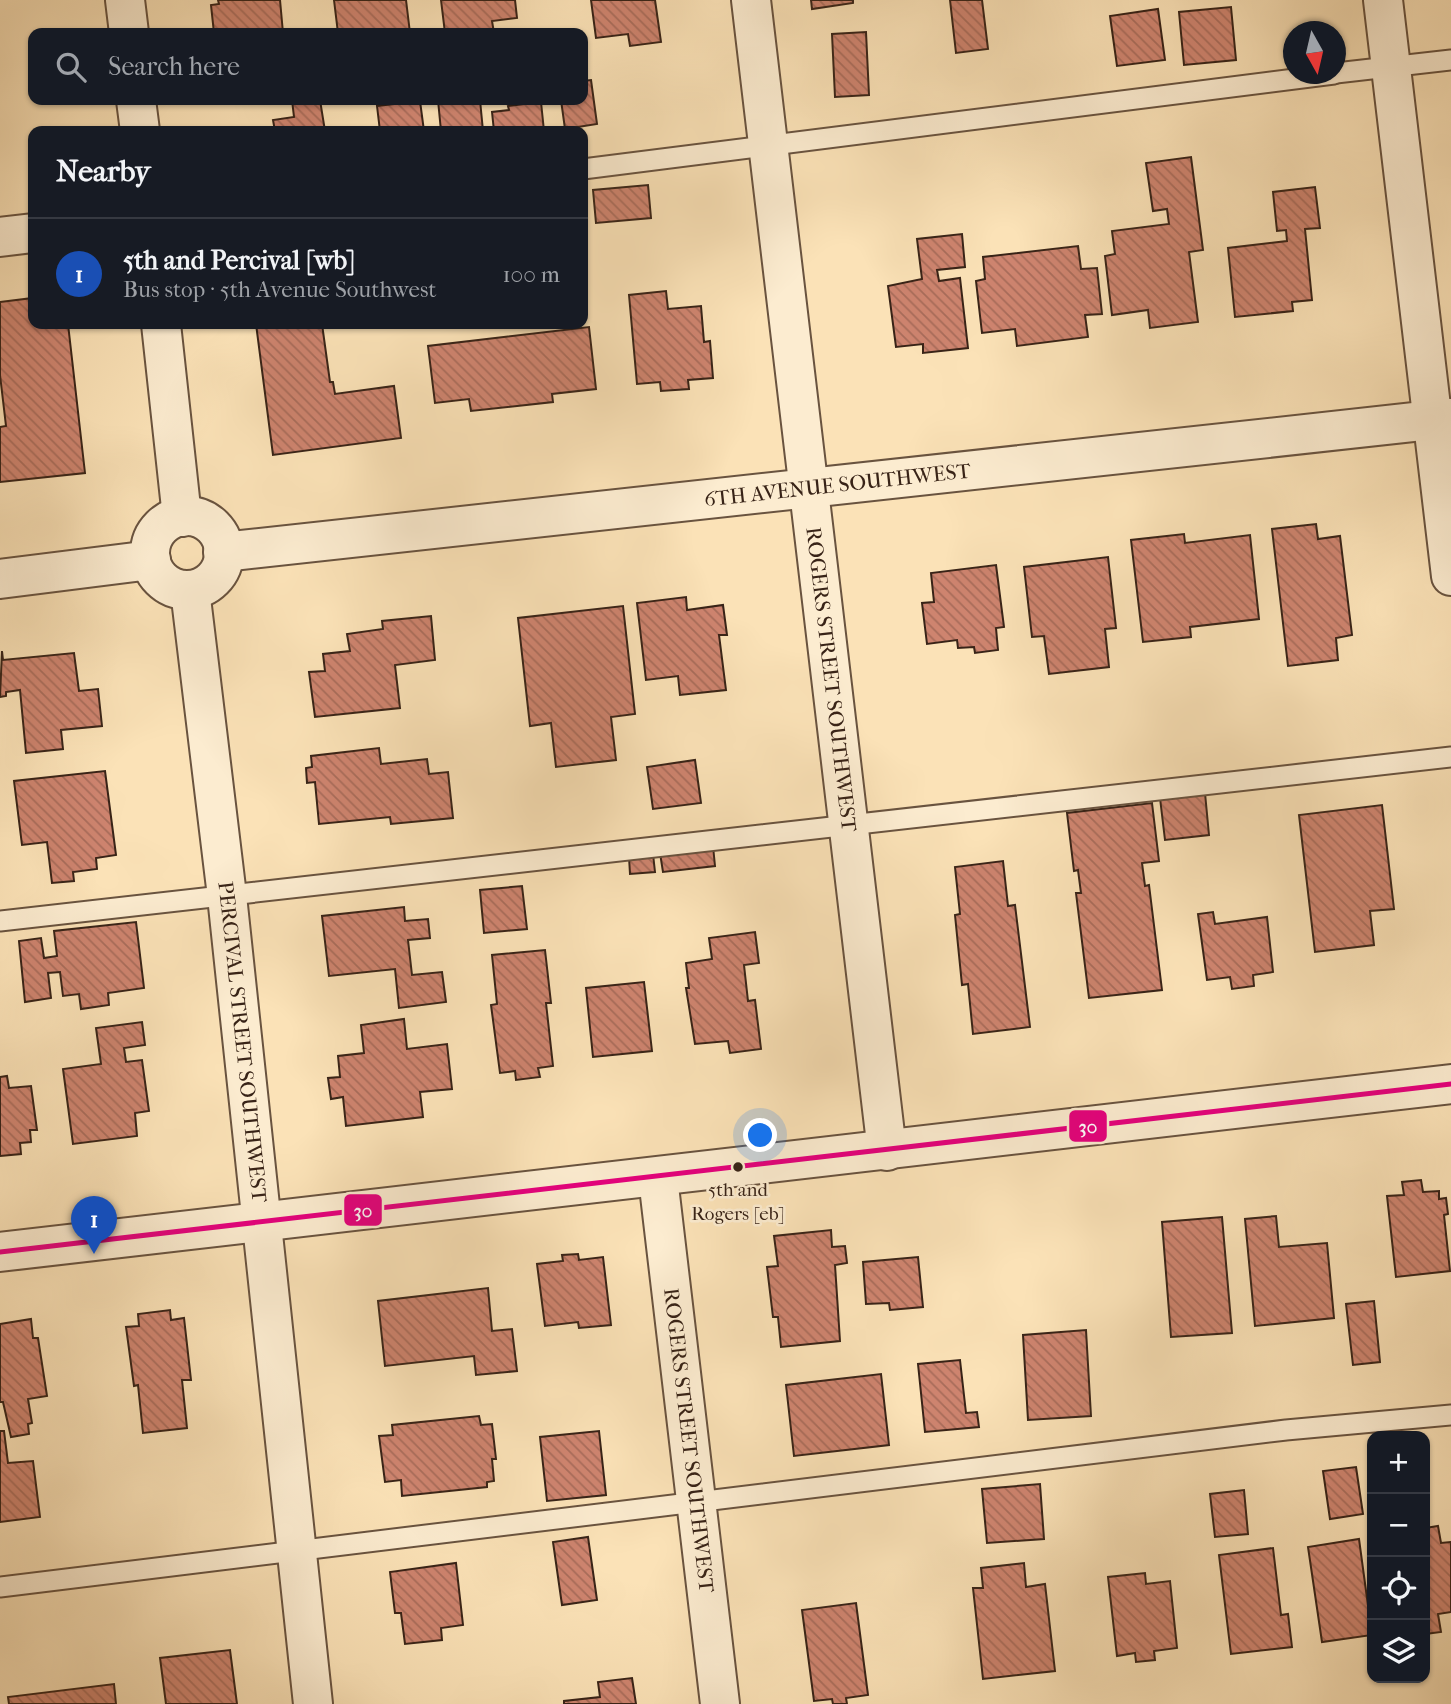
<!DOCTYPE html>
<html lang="en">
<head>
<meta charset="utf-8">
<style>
	:root { --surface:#171b24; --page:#242831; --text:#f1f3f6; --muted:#9ea1a6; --line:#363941; --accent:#c59692 }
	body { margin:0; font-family:"IM FELL French Canon",serif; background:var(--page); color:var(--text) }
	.controls { position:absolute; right:21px; bottom:21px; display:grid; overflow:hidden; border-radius:14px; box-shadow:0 2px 5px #0004 }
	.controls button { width:63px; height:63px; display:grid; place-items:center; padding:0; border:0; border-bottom:2px solid var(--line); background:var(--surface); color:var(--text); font:35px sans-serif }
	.compass { position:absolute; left:1283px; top:21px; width:63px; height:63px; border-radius:50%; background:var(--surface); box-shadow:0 2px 5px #0004; rotate:172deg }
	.you { position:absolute; left:761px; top:1136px; width:24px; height:24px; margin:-18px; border:5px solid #fff; border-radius:50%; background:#1a73e8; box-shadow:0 0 0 10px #1a73e833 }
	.badge { display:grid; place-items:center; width:46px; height:46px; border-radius:50%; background:var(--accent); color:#fff; font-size:23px; font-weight:700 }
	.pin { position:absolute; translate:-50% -58px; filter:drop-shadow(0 2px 4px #0008) }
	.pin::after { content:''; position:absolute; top:37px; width:24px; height:21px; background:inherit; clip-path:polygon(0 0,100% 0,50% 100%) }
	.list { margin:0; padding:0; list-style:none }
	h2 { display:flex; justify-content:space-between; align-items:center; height:91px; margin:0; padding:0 28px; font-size:30px }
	h2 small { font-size:23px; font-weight:400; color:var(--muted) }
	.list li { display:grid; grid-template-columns:46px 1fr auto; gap:21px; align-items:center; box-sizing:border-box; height:112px; padding:0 28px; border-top:2px solid var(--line) }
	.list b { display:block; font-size:26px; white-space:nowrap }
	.list p { margin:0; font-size:23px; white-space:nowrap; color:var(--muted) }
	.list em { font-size:23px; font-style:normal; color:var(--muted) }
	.icon { flex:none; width:38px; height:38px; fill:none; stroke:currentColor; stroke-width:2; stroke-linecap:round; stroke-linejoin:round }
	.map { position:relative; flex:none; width:1451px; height:1704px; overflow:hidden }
	.search { position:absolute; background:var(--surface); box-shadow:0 2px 5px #0004; left:28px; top:28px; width:560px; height:77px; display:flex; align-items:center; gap:18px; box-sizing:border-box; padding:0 24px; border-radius:14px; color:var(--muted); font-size:26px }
	.panel { position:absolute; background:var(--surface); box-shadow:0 2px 5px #0004; left:28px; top:126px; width:560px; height:203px; border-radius:14px }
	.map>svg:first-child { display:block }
	.building { fill:url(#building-back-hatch); stroke:#382317; stroke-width:2 }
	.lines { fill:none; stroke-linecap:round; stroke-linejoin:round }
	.service-casing { stroke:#69533f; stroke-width:23 }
	.minor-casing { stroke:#69533f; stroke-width:42 }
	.service { stroke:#fcecd0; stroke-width:19 }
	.minor { stroke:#fcecd0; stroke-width:38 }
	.bus-1-casing { stroke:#fcecd0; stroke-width:10 }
	.bus-1 { stroke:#e5007d; stroke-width:5 }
	.bus-dot { fill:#382317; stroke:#fcecd0; stroke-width:2.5 }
	.labels { text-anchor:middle; stroke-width:5; stroke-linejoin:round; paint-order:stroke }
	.bus-label { font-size:19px; fill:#382317; stroke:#fcecd0 }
	.street-label { font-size:21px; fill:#382317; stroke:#fcecd0 }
	.line-badge { stroke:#fcecd0; stroke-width:2.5 }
	.badge-label { font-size:19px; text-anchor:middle; font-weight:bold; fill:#fff }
</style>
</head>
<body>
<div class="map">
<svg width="1451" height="1704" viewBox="0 0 1451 1704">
	<defs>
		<pattern id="building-back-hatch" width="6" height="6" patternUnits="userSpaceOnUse" patternTransform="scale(1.75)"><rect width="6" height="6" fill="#ce846f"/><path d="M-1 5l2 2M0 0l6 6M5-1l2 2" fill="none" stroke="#a86c5a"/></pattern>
	</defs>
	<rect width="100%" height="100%" fill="#fbe2b7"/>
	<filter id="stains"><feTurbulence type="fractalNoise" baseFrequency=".00286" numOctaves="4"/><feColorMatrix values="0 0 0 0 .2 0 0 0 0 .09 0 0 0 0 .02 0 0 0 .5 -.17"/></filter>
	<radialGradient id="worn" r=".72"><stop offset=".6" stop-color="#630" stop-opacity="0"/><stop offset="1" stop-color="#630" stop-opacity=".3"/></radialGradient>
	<g class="building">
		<path d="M218 0H280L283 33H214L211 5 219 4Z"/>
		<path d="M334 0H406L410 33H338Z"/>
		<path d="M441 0H515L517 18 492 21 494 33H445Z"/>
		<path d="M591 0H655L661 42 630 46 628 34 596 38Z"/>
		<path d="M811 0H853V3L812 9Z"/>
		<path d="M950 0H982L988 49 956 53Z"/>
		<path d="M1231 7 1236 60 1184 65 1179 12Z"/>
		<path d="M1158 9 1165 60 1117 66 1110 16Z"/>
		<path d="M866 32 869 95 835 97 832 34Z"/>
		<path d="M591 80 597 124 565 129 561 100H583V81Z"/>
		<path d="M292 100H320L325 131H275L273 120 294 117Z"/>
		<path d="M438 100H480L483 131H441Z"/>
		<path d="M420 101 424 131H380L377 106Z"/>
		<path d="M541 102 544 131H494L492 112 509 110 508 106Z"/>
		<path d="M1191 157 1203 250 1189 252 1198 322 1150 328 1148 310 1112 315 1105 256 1115 254 1112 231 1169 224 1167 209 1153 211 1146 163Z"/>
		<path d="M648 185 651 218 596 223 593 190Z"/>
		<path d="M1315 187 1320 228 1305 229 1312 300 1292 302 1293 311 1235 317 1228 248 1287 241 1286 230 1277 231 1273 192Z"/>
		<path d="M962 234 965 267 937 270 939 281 960 278 968 348 923 353V344L896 347 888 286 922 279 917 239Z"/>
		<path d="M1078 246 1081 269 1097 268 1102 314 1085 315 1088 337 1017 346 1015 329 982 333 976 281 985 279 983 257Z"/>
		<path d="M666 291 668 309 701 306 704 342 710 341 713 378 688 380 689 389 661 391 660 382 637 384 629 295Z"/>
		<path d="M33 298V324H68L85 473 0 482V427L6 426 0 375V302Z"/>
		<path d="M256 324H322L330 382H333L335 394 394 386 401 438 273 455Z"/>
		<path d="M589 327 596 389 552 394 553 402 471 411 469 399 435 403 428 346Z"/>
		<path d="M1316 524 1318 539 1340 536 1352 635 1336 638 1338 660 1288 666 1272 529Z"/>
		<path d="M1184 534 1185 543 1250 535 1259 619 1190 627 1191 637 1143 642 1131 540Z"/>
		<path d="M1108 557 1116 628 1105 629 1109 667 1049 674 1044 636 1032 637 1024 567Z"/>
		<path d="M996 565 1004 627 996 628 998 650 975 653 974 647 958 648 957 640 927 644 922 603 934 602 931 573Z"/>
		<path d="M686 597 687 610 723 605 727 635H719L726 690 680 695 678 676 646 680 637 603Z"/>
		<path d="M623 606 635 714 611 717 616 760 556 767 551 723 530 726 518 618Z"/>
		<path d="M431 616 435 660 395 665 400 708 315 717 309 672 325 671 323 654 350 651 347 634 383 629 382 621Z"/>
		<path d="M2 651 3 660 74 653 79 691 98 689 102 726 61 730 63 749 26 753 20 690 6 692V696L0 697Z"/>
		<path d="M379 748 381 764 427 759 429 774 448 772 453 818 391 824 390 817 319 824 315 782 307 783 306 768 312 767 311 756Z"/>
		<path d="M695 760 701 803 653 809 647 767Z"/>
		<path d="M105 771 116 855 96 858 97 869 73 872 74 881 52 883 47 842 22 845 14 781Z"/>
		<path d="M1205 793 1209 835 1165 840 1160 798Z"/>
		<path d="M1152 803 1159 861 1142 863 1145 886 1149 885 1162 990 1089 998 1076 893H1081L1078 870 1074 871 1067 813Z"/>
		<path d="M1382 805 1394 909 1370 911 1374 945 1315 952 1299 815Z"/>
		<path d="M713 846 715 866 663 872 660 853Z"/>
		<path d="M653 854 655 872 630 874 629 857Z"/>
		<path d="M1003 861 1008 906 1015 905 1030 1027 973 1034 968 984 962 985 955 915 960 914 955 867Z"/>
		<path d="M522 886 527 929 484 933 480 890Z"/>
		<path d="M404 907 405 921 428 919 430 938 408 940 412 975 442 972 446 1002 399 1008 395 969 329 976 322 916Z"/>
		<path d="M1213 912 1215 924 1267 917 1273 972 1253 975 1254 986 1232 989 1230 977 1207 980 1198 914Z"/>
		<path d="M136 922 144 988 108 993 109 1005 81 1009 79 994 63 996 60 972 48 973 51 998 25 1002 19 941 41 938 44 958 57 956 54 931Z"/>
		<path d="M755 932 759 963 744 965 748 1001 755 1000 761 1049 730 1053 728 1041 695 1044 686 988H689L686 963 712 959 709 938Z"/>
		<path d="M545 950 551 1003H546L553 1066 538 1068 540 1077 516 1080 515 1071 500 1073 491 1005 497 1004 492 955Z"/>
		<path d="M644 982 652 1051 593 1057 586 988Z"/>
		<path d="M404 1019 407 1049 447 1044 452 1089 420 1092 423 1117 346 1126 343 1097 331 1099 328 1078 340 1077 338 1056 364 1053 361 1025Z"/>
		<path d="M142 1022 145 1045 124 1048 126 1062 142 1060 149 1111 135 1113 137 1136 73 1144 63 1069 101 1064 96 1028Z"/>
		<path d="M7 1076 9 1088 31 1086 37 1130H30L31 1142 20 1143 21 1154 0 1156V1077Z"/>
		<path d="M1421 1180 1423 1192 1439 1191V1199L1446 1198 1448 1214 1444 1215 1450 1271 1396 1277 1387 1196 1404 1195 1402 1182Z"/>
		<path d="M1276 1216 1279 1247 1327 1243 1334 1318 1255 1326 1245 1219Z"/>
		<path d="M1222 1217 1232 1333 1171 1337 1162 1222Z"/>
		<path d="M831 1230 832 1247 845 1246 847 1263 835 1265 840 1341 781 1347 778 1317H773L767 1267 778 1266 774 1236Z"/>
		<path d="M578 1254 579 1260 603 1257 611 1325 579 1328 578 1322 545 1326 537 1264 563 1261 562 1255Z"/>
		<path d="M918 1257 923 1307 890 1310 889 1303 866 1304 863 1262Z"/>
		<path d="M488 1288 492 1331 512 1329 517 1371 476 1375 474 1356 385 1366 378 1301Z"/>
		<path d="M1374 1301 1380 1362 1353 1365 1346 1304Z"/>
		<path d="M170 1310 171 1320 184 1318 191 1380H182L187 1428 143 1433 138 1385 134 1386 126 1327 139 1326 138 1314Z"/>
		<path d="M31 1319 33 1338H38L47 1396 28 1399 32 1423 28 1424 29 1434 11 1437 3 1402H0V1324Z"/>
		<path d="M1086 1330 1091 1416 1028 1420 1023 1335Z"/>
		<path d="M960 1360 966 1413 977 1412 979 1427 925 1432 918 1364Z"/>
		<path d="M881 1374 889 1445 794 1456 786 1385Z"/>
		<path d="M479 1416 481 1425 492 1424 496 1459H492L494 1481 487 1482V1487L402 1496 401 1480 385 1482 379 1436 393 1435 392 1425Z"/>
		<path d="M0 1431H4L8 1463 33 1461 40 1517 0 1522Z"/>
		<path d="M599 1431 606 1495 547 1501 540 1437Z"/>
		<path d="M1356 1467 1363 1514 1330 1519 1323 1471Z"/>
		<path d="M1040 1484 1044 1539 987 1543 982 1489Z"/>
		<path d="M1244 1490 1248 1534 1215 1537 1210 1494Z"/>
		<path d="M1438 1526 1441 1543 1451 1542V1612L1438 1614 1441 1632 1425 1634V1528Z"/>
		<path d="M588 1537 597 1600 562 1605 553 1542Z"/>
		<path d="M1359 1539 1372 1635 1322 1642 1308 1547Z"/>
		<path d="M1273 1548 1281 1615 1288 1614 1292 1647 1231 1654 1219 1555Z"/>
		<path d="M456 1563 463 1625 441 1628 442 1640 405 1644 401 1613H395L390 1572Z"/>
		<path d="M1024 1563 1026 1587 1045 1584 1055 1671 983 1679 973 1588H983L981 1568Z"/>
		<path d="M1145 1573 1146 1584 1170 1581 1177 1648 1154 1651 1155 1660 1136 1662 1135 1653 1117 1656 1108 1577Z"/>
		<path d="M856 1603 868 1695 846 1698 847 1704H833L832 1699 814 1701 802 1610Z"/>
		<path d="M230 1650 237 1704H166L160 1658Z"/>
		<path d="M632 1678 636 1704H564V1701L600 1697 598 1682Z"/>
		<path d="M114 1684 116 1704H9L8 1697Z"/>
	</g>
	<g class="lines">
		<defs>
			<g id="service">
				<path d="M1336 73 1451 60"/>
				<path d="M583 169 1334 74"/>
				<path d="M0 921 1451 757"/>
				<path d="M0 1587 1286 1430 1451 1415"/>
			</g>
			<g id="minor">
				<path d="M125 0 129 33"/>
				<path id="s1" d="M751 0 887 1151"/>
				<path d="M1383 0 1451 576"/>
				<path d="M136 100 140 131"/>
				<path d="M0 237 33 233"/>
				<path d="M161 324 182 517"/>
				<circle cx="187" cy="553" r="37"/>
				<path id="s2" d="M223 552 1451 418"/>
				<path d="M0 579 151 560"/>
				<path id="s3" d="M190 590 227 896 313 1704"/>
				<path id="s4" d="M658 1178 720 1704"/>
				<path d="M0 1252 1451 1084"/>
			</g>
		</defs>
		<use href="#service" class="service-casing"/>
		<use href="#minor" class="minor-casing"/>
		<use href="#service" class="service"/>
		<use href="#minor" class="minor"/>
		<defs>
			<path id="bus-1" d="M0 1252 1451 1084"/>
		</defs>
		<use href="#bus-1" class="bus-1-casing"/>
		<use href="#bus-1" class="bus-1"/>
	</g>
	<circle class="bus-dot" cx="738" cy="1167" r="6"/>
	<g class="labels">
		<g class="bus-label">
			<text x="738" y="1196">5th and<tspan x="738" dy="24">Rogers [eb]</tspan></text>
		</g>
		<g class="street-label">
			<text dy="7" stroke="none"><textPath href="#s2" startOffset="618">6TH AVENUE SOUTHWEST</textPath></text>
			<text dy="7" stroke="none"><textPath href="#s1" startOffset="684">ROGERS STREET SOUTHWEST</textPath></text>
			<text dy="7" stroke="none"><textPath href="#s3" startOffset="455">PERCIVAL STREET SOUTHWEST</textPath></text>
			<text dy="7" stroke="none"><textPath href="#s4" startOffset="264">ROGERS STREET SOUTHWEST</textPath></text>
		</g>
	</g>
	<g class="line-badge">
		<rect x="1068" y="1109" width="40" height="34" rx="7" fill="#e5007d"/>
		<rect x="343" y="1193" width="40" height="34" rx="7" fill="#e5007d"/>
	</g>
	<g class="badge-label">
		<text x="1088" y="1133">30</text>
		<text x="363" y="1217">30</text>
	</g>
	<rect width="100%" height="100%" filter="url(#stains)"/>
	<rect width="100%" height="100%" fill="url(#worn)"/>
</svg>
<div class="controls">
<button>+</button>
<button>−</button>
<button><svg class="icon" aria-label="locate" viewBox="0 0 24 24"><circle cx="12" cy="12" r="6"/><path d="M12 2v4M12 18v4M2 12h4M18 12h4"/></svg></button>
<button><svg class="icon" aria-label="layers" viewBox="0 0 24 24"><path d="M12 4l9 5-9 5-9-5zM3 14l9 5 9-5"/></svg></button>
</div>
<svg class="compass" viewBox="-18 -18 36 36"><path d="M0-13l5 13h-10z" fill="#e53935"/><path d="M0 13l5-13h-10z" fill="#9ea1a6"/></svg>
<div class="you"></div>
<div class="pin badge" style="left:94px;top:1254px;background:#1a4fb4">1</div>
<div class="search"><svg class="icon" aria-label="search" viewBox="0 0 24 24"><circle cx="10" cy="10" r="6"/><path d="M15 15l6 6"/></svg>Search here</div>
<section class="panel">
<h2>Nearby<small></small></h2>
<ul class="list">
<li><span class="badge" style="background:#1a4fb4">1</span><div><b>5th and Percival [wb]</b><p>Bus stop · 5th Avenue Southwest</p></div><em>100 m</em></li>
</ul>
</section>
</div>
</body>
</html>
